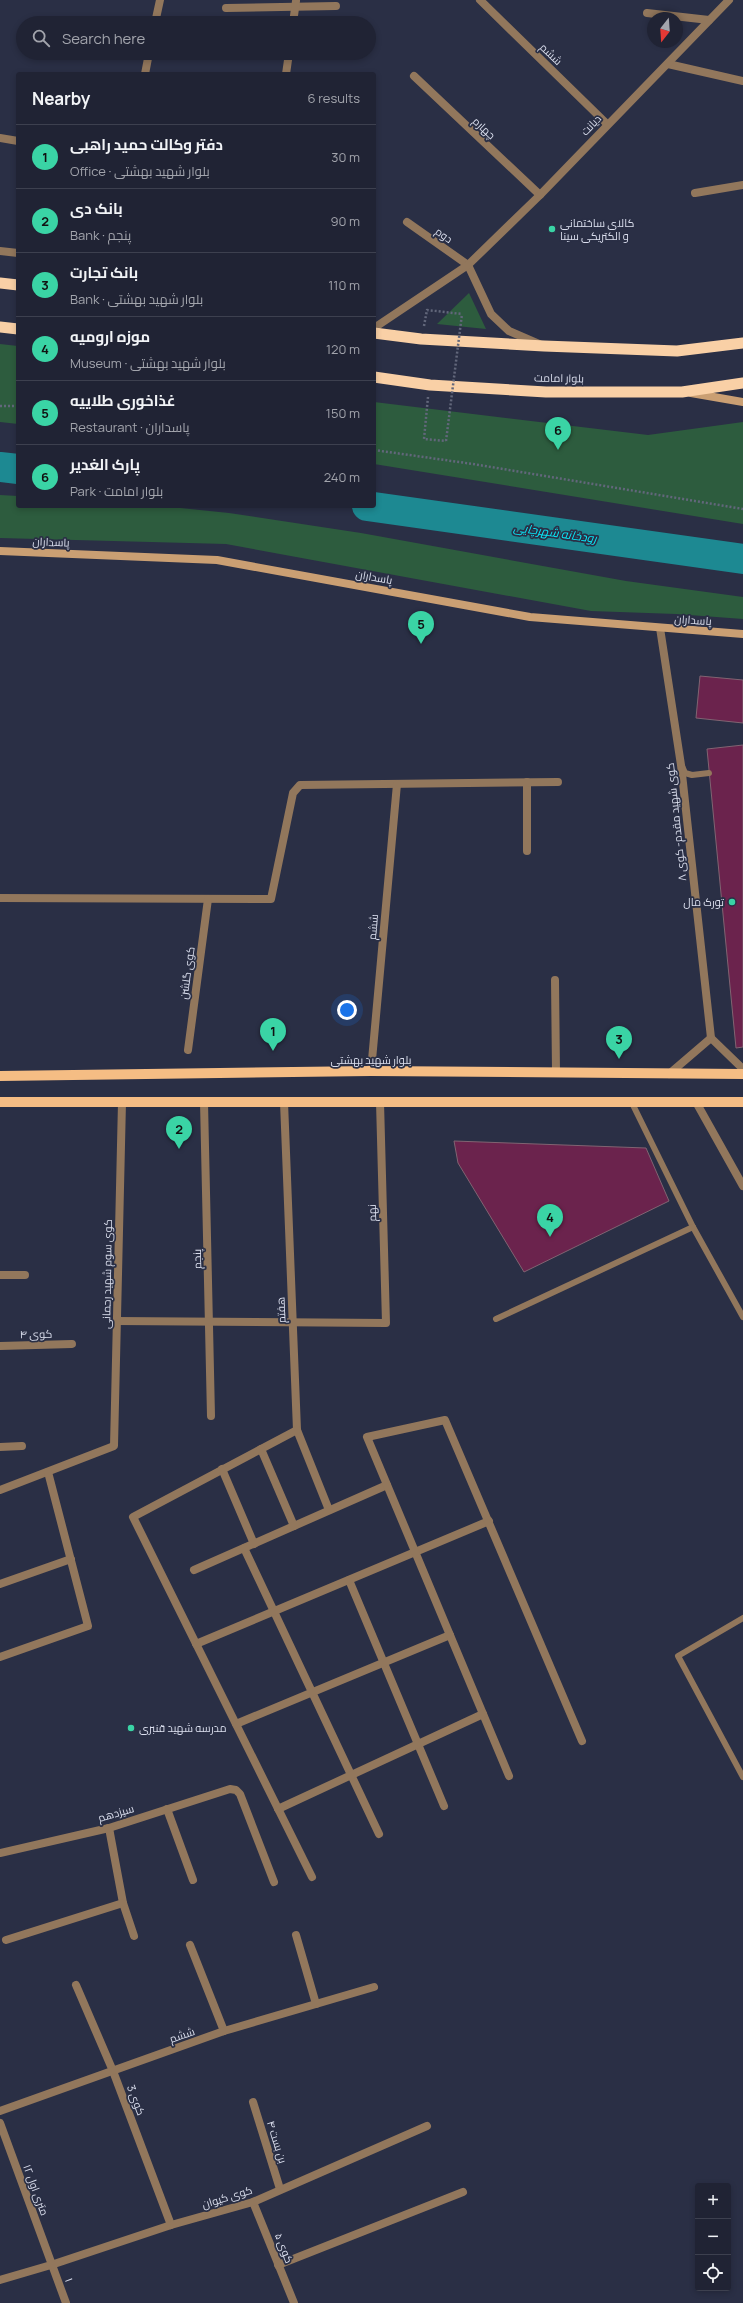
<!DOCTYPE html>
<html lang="en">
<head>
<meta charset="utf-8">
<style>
	:root { --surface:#202334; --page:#282b3c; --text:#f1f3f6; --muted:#a2a4ac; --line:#3d404f; --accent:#3ad4a5 }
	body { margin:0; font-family:Manrope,Cairo,sans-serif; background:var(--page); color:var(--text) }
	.controls { position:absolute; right:12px; bottom:12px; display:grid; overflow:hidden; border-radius:4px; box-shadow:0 2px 6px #0003 }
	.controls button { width:36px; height:36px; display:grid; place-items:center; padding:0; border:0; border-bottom:1px solid var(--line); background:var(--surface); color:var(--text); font:20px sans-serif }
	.compass { position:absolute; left:647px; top:12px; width:36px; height:36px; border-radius:50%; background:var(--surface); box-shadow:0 2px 6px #0003; rotate:197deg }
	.you { position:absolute; left:347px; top:1010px; width:14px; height:14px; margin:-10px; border:3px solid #fff; border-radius:50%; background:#1a73e8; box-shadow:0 0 0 6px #1a73e833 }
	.badge { display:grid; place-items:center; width:26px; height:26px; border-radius:50%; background:var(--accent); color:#111; font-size:13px; font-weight:700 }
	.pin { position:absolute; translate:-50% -33px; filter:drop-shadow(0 1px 2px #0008) }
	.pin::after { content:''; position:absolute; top:21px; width:14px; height:12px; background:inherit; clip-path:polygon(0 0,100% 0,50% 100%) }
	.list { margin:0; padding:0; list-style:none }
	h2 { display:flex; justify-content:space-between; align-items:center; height:52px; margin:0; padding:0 16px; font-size:17px }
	h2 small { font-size:13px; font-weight:400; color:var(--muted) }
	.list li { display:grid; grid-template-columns:26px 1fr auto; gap:12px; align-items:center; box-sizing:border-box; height:64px; padding:0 16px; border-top:1px solid var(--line) }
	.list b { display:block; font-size:15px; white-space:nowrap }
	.list p { margin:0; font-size:13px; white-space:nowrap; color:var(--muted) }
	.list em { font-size:13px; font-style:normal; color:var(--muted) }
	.icon { flex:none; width:22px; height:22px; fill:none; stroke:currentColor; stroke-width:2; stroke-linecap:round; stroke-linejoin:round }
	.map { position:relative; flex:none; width:743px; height:2303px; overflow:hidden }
	.search { position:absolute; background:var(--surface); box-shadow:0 2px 6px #0003; left:16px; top:16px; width:360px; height:44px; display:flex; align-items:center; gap:10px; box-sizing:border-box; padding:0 14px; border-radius:22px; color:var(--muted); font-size:15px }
	.panel { position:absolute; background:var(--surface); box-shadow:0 2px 6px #0003; left:16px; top:72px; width:360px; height:436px; border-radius:4px }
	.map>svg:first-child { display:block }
	.green { fill:#2d5c3e }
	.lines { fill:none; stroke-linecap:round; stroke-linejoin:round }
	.river { stroke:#1d8992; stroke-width:30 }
	.building { fill:#6b234d; stroke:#806472 }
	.path { stroke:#62677b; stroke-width:2.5; stroke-dasharray:2 2; stroke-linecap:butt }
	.service { stroke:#92775c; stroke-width:6 }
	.minor { stroke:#92775c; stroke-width:8 }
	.tertiary { stroke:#92775c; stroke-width:8 }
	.secondary { stroke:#ca9f73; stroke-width:8 }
	.primary { stroke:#f5bd84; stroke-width:10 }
	.trunk { stroke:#f9d0a6; stroke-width:11 }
	.path-bridge { stroke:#62677b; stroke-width:2.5; stroke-dasharray:2 2; stroke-linecap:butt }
	.poi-dot { fill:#3ad4a5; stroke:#2a2f45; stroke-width:1.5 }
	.labels { text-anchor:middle; stroke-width:3.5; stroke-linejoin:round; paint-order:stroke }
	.street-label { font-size:11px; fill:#dbdfee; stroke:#2a2f45 }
	.poi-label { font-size:11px; fill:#dbdfee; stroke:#2a2f45; text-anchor:start }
	.water-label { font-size:12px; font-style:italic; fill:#09e9f9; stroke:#2a2f45 }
</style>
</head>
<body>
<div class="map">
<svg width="743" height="2303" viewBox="0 0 743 2303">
	<rect width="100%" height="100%" fill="#2a2f45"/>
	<g class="green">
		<path d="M469 293 486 329 437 324Z"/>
		<path d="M0 344 18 346V424L0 422Z"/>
		<path d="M374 402 648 435 743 422V524L374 464Z"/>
		<path d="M0 495 18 496V506H161L229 513 361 533 626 581 743 597V619L676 614 591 611 226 544 0 538Z"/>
	</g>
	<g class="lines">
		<g class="river">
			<path d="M0 467 18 469"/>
			<path d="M367 506 743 559"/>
		</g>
	</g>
	<g class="building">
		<path d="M700 676 743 680V723L696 718Z"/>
		<path d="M743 745V1047L736 1048 707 749Z"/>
		<path d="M454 1141 646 1148 669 1201 524 1272 458 1163Z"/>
	</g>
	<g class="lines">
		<g class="path">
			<path d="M424 326 427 310 462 314"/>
			<path d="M428 397 424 439 446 441"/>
			<path d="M0 406H18"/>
			<path d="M374 450 473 464 743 509"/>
		</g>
		<g class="service">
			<path d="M682 766 685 773 692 775 709 773"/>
			<path d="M632 1103 693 1227 743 1317"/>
			<path d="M496 1319 693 1227"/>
			<path d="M743 1618 678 1656 743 1777"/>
		</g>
		<g class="minor">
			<path d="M480 0 607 124"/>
			<path d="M226 8 336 6"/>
			<path d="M647 13 709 20"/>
			<path d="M155 23 160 0"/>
			<path d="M293 23 296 1"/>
			<path d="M668 64 743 81"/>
			<path d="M145 74 149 53"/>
			<path d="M286 74 289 53"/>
			<path d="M414 76 540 195"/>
			<path d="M0 138 18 141"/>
			<path d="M695 193 743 185"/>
			<path d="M407 222 468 265"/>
			<path d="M0 251 18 253"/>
			<path d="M660 628 681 765 711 1038"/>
			<path d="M527 851V782"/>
			<path d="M0 898 271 899 293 793 300 785 558 782"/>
			<path d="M555 980 556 1072"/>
			<path d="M188 1050 208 899"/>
			<path d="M371 1071 397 784"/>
			<path d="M669 1074 711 1038 743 1069"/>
			<path d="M204 1102 211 1416"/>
			<path d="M284 1102 297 1430 329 1510"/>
			<path d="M696 1102 743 1186"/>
			<path d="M0 1275H25"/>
			<path d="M117 1321 386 1323 380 1102"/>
			<path d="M0 1346 72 1344"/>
			<path d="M297 1430 133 1517 312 1877"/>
			<path d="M0 1447 22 1446"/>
			<path d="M261 1449 294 1526"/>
			<path d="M222 1469 254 1544"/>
			<path d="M0 1490 114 1446 122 1102"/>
			<path d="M244 1548 379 1834"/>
			<path d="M194 1570 387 1485"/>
			<path d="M349 1580 444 1806"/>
			<path d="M0 1584 71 1559"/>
			<path d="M196 1644 489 1521"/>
			<path d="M0 1657 88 1626 48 1472"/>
			<path d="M236 1724 450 1635"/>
			<path d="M509 1776 367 1437 445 1420 582 1741"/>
			<path d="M167 1809 193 1880"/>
			<path d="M278 1809 483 1714"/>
			<path d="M109 1828 123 1903 134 1936"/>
			<path d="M0 1853 109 1828 230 1789 236 1790 240 1794 274 1882"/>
			<path d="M296 1935 316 2004"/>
			<path d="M6 1940 123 1903"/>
			<path d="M190 1945 224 2031"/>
			<path d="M76 1985 113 2071 171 2225"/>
			<path d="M253 2102 280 2189"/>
			<path d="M0 2111 224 2031 374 1987"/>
			<path d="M0 2123 66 2303"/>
			<path d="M253 2202 294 2303"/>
			<path d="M278 2265 463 2192"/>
			<path d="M0 2280 51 2265 171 2225 253 2202 427 2126"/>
		</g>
		<g class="tertiary">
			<path d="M468 265 491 314 509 331 539 344"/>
			<path d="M374 328 468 265 540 195 729 0"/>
		</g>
		<g class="secondary">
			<path d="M691 393 743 402"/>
			<path d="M0 551 217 560 530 617 743 634"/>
		</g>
		<g class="primary">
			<path d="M0 1076 371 1071 743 1074"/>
			<path d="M0 1102H743"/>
		</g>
		<g class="trunk">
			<path d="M0 283 18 285"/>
			<path d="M0 327 18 329"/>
			<path d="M374 333 421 339 544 346 677 351 743 343"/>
			<path d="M374 377 430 385 546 392H682L743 383"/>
		</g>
		<path class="path-bridge" d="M446 441 462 314"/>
	</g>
	<g class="poi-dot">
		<circle cx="552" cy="229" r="4"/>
		<circle cx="732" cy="902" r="4"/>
		<circle cx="131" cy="1728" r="4"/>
	</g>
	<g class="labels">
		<g class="street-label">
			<text transform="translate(551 54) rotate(44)" y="4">ششم</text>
			<text transform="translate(591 125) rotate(-46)" y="4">دیانت</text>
			<text transform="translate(484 128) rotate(43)" y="4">چهارم</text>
			<text transform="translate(444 235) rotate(36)" y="4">دوم</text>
			<text transform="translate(559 378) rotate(1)" y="4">بلوار امامت</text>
			<text transform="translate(51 542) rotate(2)" y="4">پاسداران</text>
			<text transform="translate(374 577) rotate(10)" y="4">پاسداران</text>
			<text transform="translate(693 620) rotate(4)" y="4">پاسداران</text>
			<text transform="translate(676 822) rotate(-96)" y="4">کوی شهید مقدم- کوی ۸</text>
			<text transform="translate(373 927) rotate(-85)" y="4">ششم</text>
			<text transform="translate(187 973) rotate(-82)" y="4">کوی گلشن</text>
			<text x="371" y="1064">بلوار شهید بهشتی</text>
			<text transform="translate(372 1213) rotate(-92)" y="4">نهم</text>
			<text transform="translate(197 1259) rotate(-91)" y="4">پنجم</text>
			<text transform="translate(107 1274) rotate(-89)" y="4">کوی سوم شهید رحمانی</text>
			<text transform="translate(281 1310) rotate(-92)" y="4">هفتم</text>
			<text transform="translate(36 1334) rotate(-1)" y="4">کوی ۴</text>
			<text transform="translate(116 1813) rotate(-16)" y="4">سیزدهم</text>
			<text transform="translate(182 2035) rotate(-19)" y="4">ششم</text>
			<text transform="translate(136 2100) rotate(69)" y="4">کوی 3</text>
			<text transform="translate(277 2142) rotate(73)" y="4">بن بست ۴</text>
			<text transform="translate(36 2190) rotate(70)" y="4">۱۲ متری اول</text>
			<text transform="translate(227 2197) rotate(-17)" y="4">کوی کیوان</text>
			<text transform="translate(284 2248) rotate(68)" y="4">کوی ۵</text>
			<text transform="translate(69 2280) rotate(69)" y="4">۱</text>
		</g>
		<g class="poi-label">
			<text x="560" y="227">کالای ساختمانی<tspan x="560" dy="13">و الکتریکی سینا</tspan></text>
			<text x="724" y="906" text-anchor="end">تورک مال</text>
			<text x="139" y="1732">مدرسه شهید قنبری</text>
		</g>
		<g class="water-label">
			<text transform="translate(555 533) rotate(8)" y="4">رودخانه شهرچایی</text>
		</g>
	</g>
</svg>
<div class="controls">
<button>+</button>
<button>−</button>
<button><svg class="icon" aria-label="locate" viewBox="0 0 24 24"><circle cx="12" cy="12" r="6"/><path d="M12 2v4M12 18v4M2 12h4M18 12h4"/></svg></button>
</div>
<svg class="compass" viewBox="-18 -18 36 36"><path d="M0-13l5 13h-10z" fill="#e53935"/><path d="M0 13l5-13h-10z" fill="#a2a4ac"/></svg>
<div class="you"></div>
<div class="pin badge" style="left:273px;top:1051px">1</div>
<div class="pin badge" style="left:179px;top:1149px">2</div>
<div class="pin badge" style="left:619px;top:1059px">3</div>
<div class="pin badge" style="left:550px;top:1237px">4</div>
<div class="pin badge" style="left:421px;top:644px">5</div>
<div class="pin badge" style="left:558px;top:450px">6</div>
<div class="search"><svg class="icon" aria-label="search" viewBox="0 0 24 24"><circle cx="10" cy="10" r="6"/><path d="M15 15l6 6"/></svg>Search here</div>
<section class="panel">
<h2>Nearby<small>6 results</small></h2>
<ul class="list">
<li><span class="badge">1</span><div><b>دفتر وکالت حمید راهبی</b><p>Office · بلوار شهید بهشتی</p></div><em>30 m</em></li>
<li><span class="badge">2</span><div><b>بانک دی</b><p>Bank · پنجم</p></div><em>90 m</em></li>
<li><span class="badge">3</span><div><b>بانک تجارت</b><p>Bank · بلوار شهید بهشتی</p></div><em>110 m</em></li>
<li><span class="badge">4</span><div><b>موزه ارومیه</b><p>Museum · بلوار شهید بهشتی</p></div><em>120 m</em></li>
<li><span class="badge">5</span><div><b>غذاخوری طلاییه</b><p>Restaurant · پاسداران</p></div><em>150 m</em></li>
<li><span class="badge">6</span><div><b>پارک الغدیر</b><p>Park · بلوار امامت</p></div><em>240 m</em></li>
</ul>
</section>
</div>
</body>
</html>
